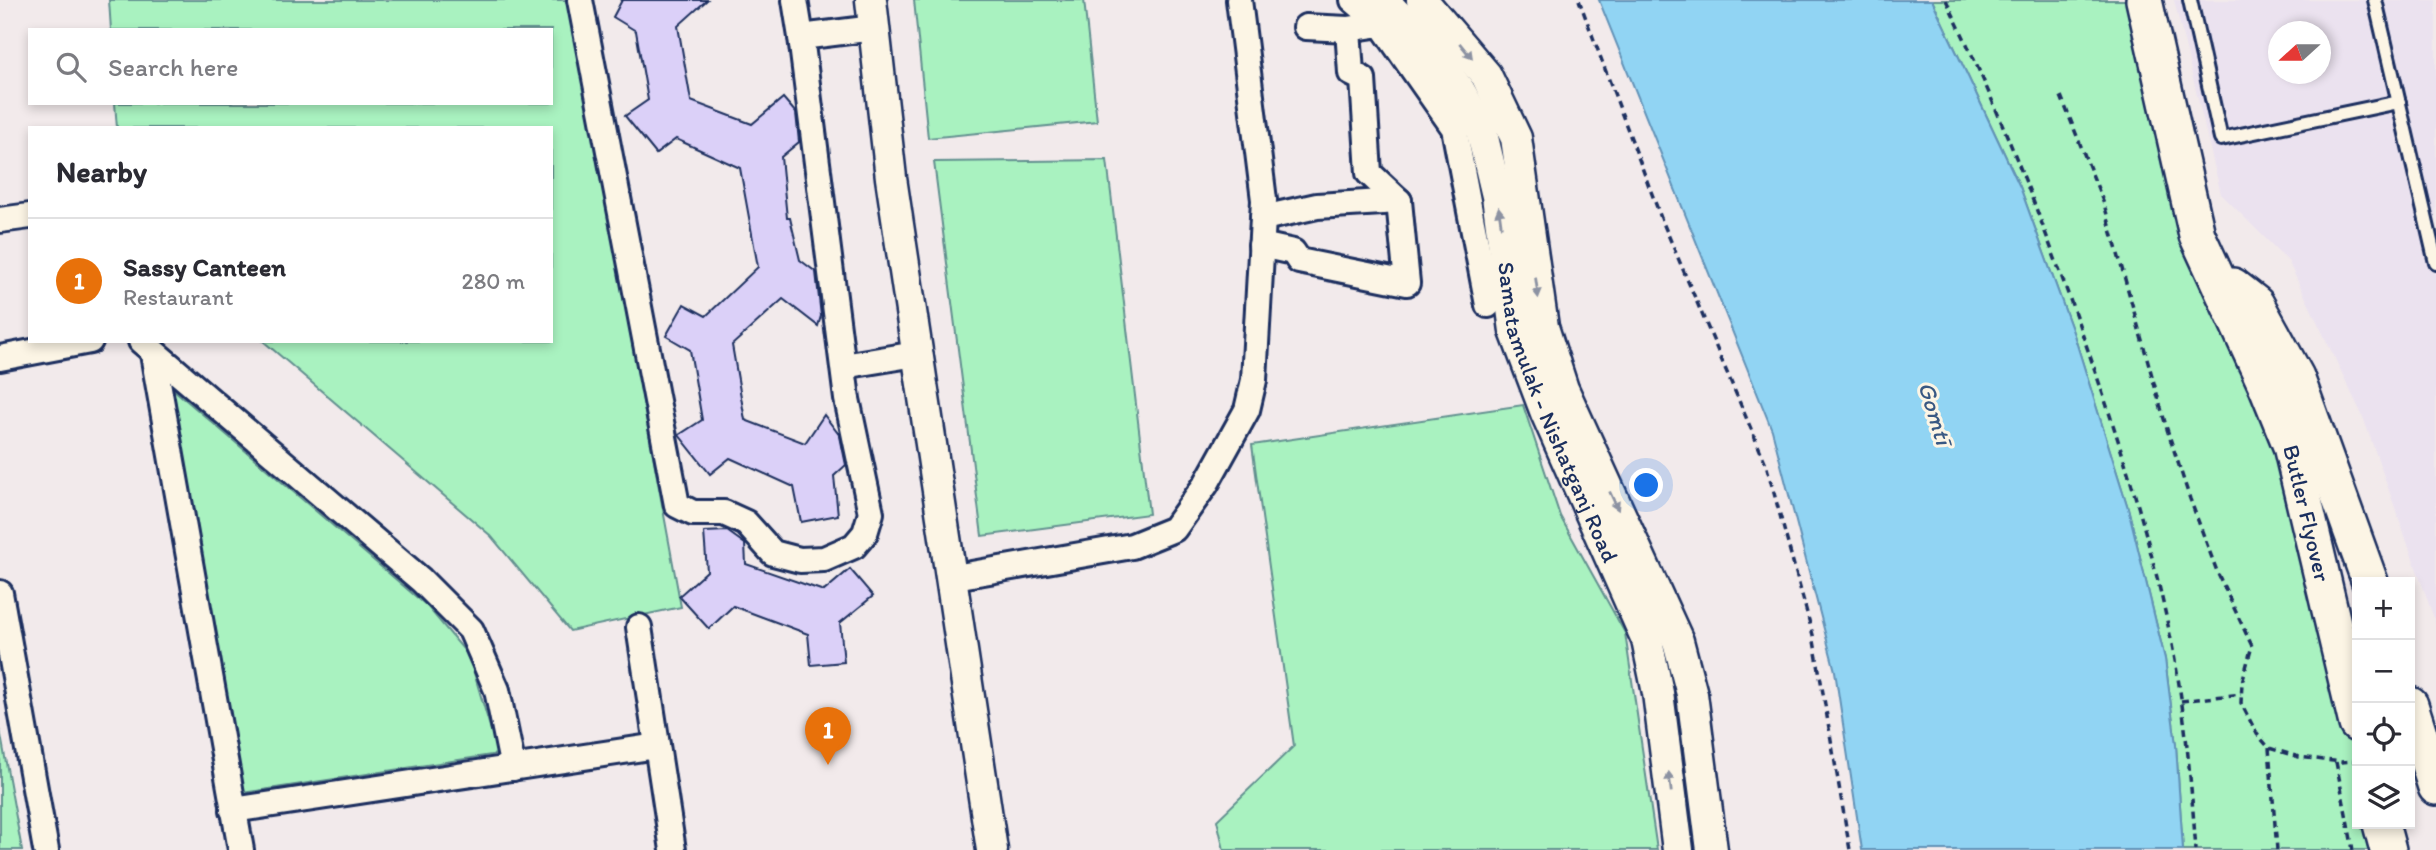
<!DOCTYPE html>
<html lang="en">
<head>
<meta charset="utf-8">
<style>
	:root { --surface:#fff; --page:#f7f7f7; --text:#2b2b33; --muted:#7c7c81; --line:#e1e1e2; --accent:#7c3aed }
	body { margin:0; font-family:Itim,sans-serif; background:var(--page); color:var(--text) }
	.controls { position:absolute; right:21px; bottom:21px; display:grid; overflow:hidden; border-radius:0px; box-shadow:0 4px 10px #0003 }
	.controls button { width:63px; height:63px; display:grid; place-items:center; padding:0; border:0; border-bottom:2px solid var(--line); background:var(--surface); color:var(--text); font:35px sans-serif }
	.compass { position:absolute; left:2268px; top:21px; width:63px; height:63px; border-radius:50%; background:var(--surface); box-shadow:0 4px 10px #0003; rotate:249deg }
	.you { position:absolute; left:1647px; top:486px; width:24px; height:24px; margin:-18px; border:5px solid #fff; border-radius:50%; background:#1a73e8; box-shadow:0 0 0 10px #1a73e833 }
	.badge { display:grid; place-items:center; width:46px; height:46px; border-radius:50%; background:var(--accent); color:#fff; font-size:23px; font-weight:700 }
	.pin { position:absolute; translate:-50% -58px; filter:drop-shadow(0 2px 4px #0008) }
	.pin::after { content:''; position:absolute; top:37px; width:24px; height:21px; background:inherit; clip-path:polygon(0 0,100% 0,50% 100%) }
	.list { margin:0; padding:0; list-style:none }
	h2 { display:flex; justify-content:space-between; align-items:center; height:91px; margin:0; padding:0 28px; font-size:30px }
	h2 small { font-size:23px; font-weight:400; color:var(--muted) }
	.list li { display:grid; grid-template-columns:46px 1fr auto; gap:21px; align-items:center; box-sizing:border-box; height:126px; padding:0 28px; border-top:2px solid var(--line) }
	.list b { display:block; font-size:26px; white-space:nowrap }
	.list p { margin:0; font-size:23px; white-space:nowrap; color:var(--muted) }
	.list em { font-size:23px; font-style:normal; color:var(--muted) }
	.icon { flex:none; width:38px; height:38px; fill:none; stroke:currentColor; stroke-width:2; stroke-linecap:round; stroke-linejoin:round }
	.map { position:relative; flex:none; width:2436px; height:850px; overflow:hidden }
	.search { position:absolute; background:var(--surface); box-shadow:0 4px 10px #0003; left:28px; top:28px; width:525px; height:77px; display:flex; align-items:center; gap:18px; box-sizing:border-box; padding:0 24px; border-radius:0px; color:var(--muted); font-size:26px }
	.panel { position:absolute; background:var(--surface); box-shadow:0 4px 10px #0003; left:28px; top:126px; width:525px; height:217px; border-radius:0px }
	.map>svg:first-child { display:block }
	.built { fill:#ebe2ef; fill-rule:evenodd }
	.green { fill:#a9f2c0; stroke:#62908f; stroke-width:2 }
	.water { fill:#91d4f3; stroke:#6292b7; stroke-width:2 }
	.building { fill:#dbd0f8; stroke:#1b2f5e; stroke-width:2 }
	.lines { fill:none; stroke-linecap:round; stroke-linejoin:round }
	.service-casing { stroke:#1b2f5e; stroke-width:18 }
	.minor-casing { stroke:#1b2f5e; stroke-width:30 }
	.tertiary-casing { stroke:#1b2f5e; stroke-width:35 }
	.secondary-casing { stroke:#1b2f5e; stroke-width:40 }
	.path { stroke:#1b2f5e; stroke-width:3.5; stroke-dasharray:7 5; stroke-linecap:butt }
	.service { stroke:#fcf5e5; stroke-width:12 }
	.minor { stroke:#fcf5e5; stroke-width:24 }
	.tertiary { stroke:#fcf5e5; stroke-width:30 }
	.secondary { stroke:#fcf5e5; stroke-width:35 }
	.oneway { fill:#8c92a2 }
	.labels { text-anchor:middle; stroke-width:6; stroke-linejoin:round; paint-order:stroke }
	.street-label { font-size:23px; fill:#1b2f5e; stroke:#fcf5e5 }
	.water-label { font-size:24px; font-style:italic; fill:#385883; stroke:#fcf5e5 }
</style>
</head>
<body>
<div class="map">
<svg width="2436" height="850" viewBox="0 0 2436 850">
	<rect width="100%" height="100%" fill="#f2eaeb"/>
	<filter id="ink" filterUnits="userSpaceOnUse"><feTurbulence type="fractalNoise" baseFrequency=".0143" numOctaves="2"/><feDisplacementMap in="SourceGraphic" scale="14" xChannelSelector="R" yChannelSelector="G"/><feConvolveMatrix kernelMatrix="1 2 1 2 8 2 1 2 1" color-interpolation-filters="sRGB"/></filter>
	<g filter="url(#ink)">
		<path class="built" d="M2174 0H2436V624L2363 417 2288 261 2221 194ZM2278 32H2320V74H2278Z"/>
		<g class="green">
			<path d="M109 0H569L681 607 570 631 491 536 263 341H551V128H117L115 103H551V30H111Z"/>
			<path d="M914 0H1084L1097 121 928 138Z"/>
			<path d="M1932 0H2130L2277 436 2357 736V824H2376L2382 850H2183L2176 745 2165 659 2128 508 2074 335 2020 187Z"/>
			<path d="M1107 160 1149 514 982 536 934 162Z"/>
			<path d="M173 389 427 606 469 656 498 754 242 793Z"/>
			<path d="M1523 405 1560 516 1625 633 1657 850H1224L1217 820 1294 746 1252 445Z"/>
			<path d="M0 730 22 850H0Z"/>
		</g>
		<path class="water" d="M1599 0H1932L2020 187 2074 335 2128 508 2165 659 2176 745 2183 850H1862L1835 671 1772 430Z"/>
		<g class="building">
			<path d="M622 0H707L678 26 691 101 752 124 783 98 796 113 799 142 781 157 787 218H790L800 260 816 272 821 316 818 326 783 299 732 345 745 420 805 443 824 415 840 436 846 465 834 476 838 515 801 522 794 487 730 458 710 474 679 435 702 420 690 350 666 336 684 304 706 316 758 267 740 168 676 139 656 154 625 116 648 100 636 31 613 17Z"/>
			<path d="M727 531 745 544 746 564 824 591 850 569 873 596 840 623 844 662 811 665 808 634 733 606 709 629 679 596 707 571 704 532Z"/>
		</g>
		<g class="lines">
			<defs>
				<g id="service">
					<path d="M2190 0 2221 139 2399 102"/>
					<path d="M2375 0 2436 263"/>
				</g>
				<g id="minor">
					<path d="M580 0 677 505 693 513H724L746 523 773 553 800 560 824 559 854 546 865 533 871 513 847 399 801 37"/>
					<path d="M795 0 801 37 874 28"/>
					<path d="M1353 0 1381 24 1454 128 1488 305"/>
					<path d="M1306 27 1348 29"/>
					<path d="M1263 218 1317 206 1399 201"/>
					<path d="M0 220 30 216"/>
					<path d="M1261 245 1293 252 1299 261 1407 283 1399 201 1369 173 1363 79 1351 73 1348 29 1381 24"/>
					<path d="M141 341 421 580 471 630 497 690 513 768"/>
					<path d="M153 354 241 850"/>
					<path d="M0 358 90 341"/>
					<path d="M843 366 916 354"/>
					<path d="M949 578 1132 546 1174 529 1206 484 1247 410 1254 380 1264 200 1239 0"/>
					<path d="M0 593 46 850"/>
					<path d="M639 627 673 850"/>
					<path d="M233 810 657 746"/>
				</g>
				<g id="tertiary">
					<path d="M871 0 891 178 992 850"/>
					<path id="s1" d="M1383 0 1424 43 1460 91 1481 129 1497 196 1515 331 1546 413 1647 640 1658 693 1678 850"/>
					<path d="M1422 0 1486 75 1516 138 1543 327 1563 389 1678 641 1692 694 1712 850"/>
				</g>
				<g id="secondary">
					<path id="s2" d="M2144 0 2197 235 2267 387 2291 446 2357 724"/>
					<path d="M2233 286 2256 304 2296 377 2370 582"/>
					<path d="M2410 705 2436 787"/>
					<path d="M2381 824 2388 850"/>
				</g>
			</defs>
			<use href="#service" class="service-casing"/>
			<use href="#minor" class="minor-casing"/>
			<use href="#tertiary" class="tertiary-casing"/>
			<use href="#secondary" class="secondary-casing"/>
			<g class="path">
				<path d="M1579 0 1661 218 1766 464 1813 635 1850 850"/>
				<path d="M1946 0C1997 104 2038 210 2077 319 2116 429 2152 540 2174 655 2186 719 2191 785 2196 850"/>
				<path d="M2061 96 2104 204 2166 426 2190 499 2218 574 2252 646 2242 682 2241 703 2257 734 2269 748 2299 757 2341 762 2357 761"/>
				<path d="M2181 701 2241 694"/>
				<path d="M2269 748 2277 850"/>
				<path d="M2336 762 2353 850"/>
			</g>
			<use href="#service" class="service"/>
			<use href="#minor" class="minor"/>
			<use href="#tertiary" class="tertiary"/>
			<use href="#secondary" class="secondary"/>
		</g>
		<defs><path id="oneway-solid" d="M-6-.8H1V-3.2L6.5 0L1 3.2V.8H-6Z" transform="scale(1.75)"/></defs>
		<g class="oneway">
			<use href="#oneway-solid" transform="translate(1466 51) rotate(51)"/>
			<use href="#oneway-solid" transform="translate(1500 217) rotate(-98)"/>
			<use href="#oneway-solid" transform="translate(1537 288) rotate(82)"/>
			<use href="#oneway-solid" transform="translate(1614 501) rotate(65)"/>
			<use href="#oneway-solid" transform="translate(1670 782) rotate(-97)"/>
		</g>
	</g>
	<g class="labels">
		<g class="street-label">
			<text dy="8" stroke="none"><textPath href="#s1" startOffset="458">Samatamulak - Nishatganj Road</textPath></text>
			<text dy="8" stroke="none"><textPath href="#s2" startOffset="541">Butler Flyover</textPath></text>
		</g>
		<g class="water-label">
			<text transform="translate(1935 413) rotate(73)" y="8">Gomtī</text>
		</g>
	</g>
</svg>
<div class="controls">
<button>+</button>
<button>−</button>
<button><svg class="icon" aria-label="locate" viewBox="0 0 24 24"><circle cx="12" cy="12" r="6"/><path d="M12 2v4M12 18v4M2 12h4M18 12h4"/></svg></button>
<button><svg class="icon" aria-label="layers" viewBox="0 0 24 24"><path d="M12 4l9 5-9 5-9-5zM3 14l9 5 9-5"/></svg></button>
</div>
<svg class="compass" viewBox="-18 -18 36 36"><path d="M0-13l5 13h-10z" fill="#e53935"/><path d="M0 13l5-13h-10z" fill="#7c7c81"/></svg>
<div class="you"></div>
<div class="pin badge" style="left:828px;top:765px;background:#e8710a">1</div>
<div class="search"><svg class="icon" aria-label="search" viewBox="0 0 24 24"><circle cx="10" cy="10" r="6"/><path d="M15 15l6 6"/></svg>Search here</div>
<section class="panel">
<h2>Nearby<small></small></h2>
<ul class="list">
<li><span class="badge" style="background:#e8710a">1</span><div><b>Sassy Canteen</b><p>Restaurant</p></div><em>280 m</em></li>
</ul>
</section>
</div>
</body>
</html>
